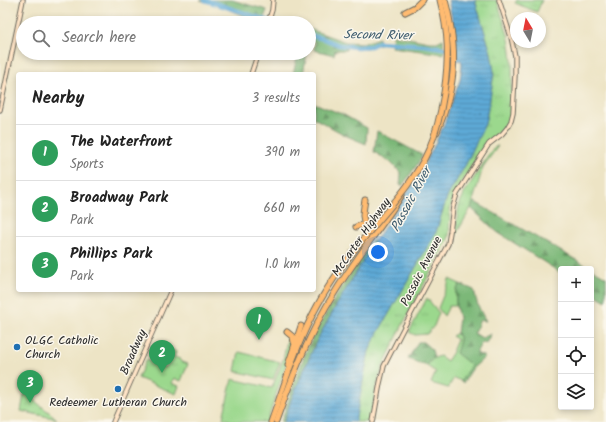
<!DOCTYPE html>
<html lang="en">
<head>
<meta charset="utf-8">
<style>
	:root { --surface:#fff; --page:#f2f2f2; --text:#222; --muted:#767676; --line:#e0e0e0; --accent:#ea580c }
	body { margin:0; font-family:Kalam,sans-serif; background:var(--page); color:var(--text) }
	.controls { position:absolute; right:12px; bottom:12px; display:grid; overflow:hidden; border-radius:4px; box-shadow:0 2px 6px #0003 }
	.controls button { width:36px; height:36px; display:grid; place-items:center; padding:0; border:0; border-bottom:1px solid var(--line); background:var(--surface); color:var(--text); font:20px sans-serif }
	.compass { position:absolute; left:510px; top:12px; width:36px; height:36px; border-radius:50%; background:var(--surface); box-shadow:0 2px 6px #0003; rotate:350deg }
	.you { position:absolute; left:378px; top:252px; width:14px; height:14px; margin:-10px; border:3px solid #fff; border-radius:50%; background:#1a73e8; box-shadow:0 0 0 6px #1a73e833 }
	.badge { display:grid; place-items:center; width:26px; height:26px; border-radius:50%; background:var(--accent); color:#fff; font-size:13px; font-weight:700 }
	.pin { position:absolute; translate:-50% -33px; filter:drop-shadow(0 1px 2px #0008) }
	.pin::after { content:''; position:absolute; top:21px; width:14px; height:12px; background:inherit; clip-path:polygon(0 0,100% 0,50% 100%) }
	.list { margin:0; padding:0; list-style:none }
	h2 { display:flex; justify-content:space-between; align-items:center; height:52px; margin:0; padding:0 16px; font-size:17px }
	h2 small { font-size:13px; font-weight:400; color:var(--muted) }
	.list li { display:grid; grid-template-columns:26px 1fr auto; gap:12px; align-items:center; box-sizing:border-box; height:56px; padding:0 16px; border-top:1px solid var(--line) }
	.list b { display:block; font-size:15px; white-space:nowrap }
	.list p { margin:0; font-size:13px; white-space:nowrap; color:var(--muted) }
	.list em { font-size:13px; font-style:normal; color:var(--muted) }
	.icon { flex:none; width:22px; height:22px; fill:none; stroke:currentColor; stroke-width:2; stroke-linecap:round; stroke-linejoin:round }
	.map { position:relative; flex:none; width:606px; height:422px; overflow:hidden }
	.search { position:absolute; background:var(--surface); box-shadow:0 2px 6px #0003; left:16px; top:16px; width:300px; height:44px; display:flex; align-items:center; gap:10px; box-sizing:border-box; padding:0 14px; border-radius:22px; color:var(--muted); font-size:15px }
	.panel { position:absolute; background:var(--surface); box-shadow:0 2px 6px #0003; left:16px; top:72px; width:300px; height:220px; border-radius:4px }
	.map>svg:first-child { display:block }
	.grass { fill:#9bd88d; stroke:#63825c }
	.forest { fill:url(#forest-firs); stroke:#547252 }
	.park { fill:url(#park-tufts); stroke:#63825c }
	.water { fill:url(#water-rules); stroke:#446a80 }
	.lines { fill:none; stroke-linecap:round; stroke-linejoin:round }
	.river { stroke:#5da9d6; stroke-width:4.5 }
	.secondary-casing { stroke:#6f6c61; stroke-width:5.5 }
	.highway-casing { stroke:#6f6c61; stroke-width:7 }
	.secondary { stroke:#ffe4c6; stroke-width:3.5 }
	.highway { stroke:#ffbb71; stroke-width:5 }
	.highway-bridge-casing { stroke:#6f6c61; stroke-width:7; stroke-linecap:butt }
	.highway-bridge { stroke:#ffbb71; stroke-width:5 }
	.poi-dot { fill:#1f6fb2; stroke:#fbf7ec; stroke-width:1.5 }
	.labels { text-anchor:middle; stroke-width:3; stroke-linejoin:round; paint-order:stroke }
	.street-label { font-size:12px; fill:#2b2b2b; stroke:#fbf7ec }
	.poi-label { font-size:12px; fill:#2b2b2b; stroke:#fbf7ec; text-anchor:start }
	.water-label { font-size:13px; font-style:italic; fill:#3f5d6f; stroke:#fbf7ec }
</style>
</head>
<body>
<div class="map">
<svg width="606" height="422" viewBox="0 0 606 422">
	<defs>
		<pattern id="forest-firs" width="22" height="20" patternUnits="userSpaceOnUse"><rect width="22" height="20" fill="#7cb878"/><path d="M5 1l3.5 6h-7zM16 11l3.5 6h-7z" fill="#669663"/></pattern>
		<pattern id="park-tufts" width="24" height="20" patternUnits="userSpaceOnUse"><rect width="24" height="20" fill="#9bd88d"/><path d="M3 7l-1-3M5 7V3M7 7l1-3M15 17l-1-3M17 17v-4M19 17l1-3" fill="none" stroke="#86ba7a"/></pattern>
		<pattern id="water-rules" width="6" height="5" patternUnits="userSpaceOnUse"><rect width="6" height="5" fill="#5da9d6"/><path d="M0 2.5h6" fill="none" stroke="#4d8aae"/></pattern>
	</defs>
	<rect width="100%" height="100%" fill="#fbf7ec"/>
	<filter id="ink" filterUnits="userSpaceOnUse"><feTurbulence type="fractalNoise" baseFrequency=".025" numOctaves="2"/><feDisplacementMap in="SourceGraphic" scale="8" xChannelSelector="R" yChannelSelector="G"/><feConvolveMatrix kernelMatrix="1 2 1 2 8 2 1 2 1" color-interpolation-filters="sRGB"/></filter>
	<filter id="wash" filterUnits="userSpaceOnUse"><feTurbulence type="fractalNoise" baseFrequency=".012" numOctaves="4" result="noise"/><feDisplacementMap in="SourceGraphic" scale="16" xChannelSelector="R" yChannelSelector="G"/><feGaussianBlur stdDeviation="0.9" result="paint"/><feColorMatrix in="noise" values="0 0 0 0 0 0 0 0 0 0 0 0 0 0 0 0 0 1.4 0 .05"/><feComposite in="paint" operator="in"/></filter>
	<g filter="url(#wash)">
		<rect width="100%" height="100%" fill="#ede4c5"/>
		<g class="grass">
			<path d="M449 279 460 284 456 291V306H449L444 316 438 308 448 284Z"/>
			<path d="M457 333 471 365 461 381 454 378 448 388 431 383 436 372 427 366C430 360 434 358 440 356L447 361 453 352V349L457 340 452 336Z"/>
			<path d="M288 336 291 337 292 346 267 422H234L223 418 232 379 272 388 283 360Z"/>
			<path d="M239 352 280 362 273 380 235 371Z"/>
		</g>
		<g class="forest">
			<path d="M200 0H232L267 10 262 23H259L223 7Z"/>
			<path d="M309 29 346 42 364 43 379 38 380 45H376L366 48 346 46V50H335L334 55 314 50 315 42 309 40Z"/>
			<path d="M393 35 429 42H437L443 39 444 54 391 47Z"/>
			<path d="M298 53H307L303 74H293Z"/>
			<path d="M314 103 344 115 367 128 366 144 347 136 314 118Z"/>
			<path d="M377 131 422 155 419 162 402 186 400 185 401 173 389 161 374 152Z"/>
			<path d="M473 201 606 277V301L591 292V269H561V273L497 232 471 208Z"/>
			<path d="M372 241H375L336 306 317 340 291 400 284 422H281C291 392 301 360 316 331 333 300 353 270 372 241Z"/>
			<path d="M460 284 474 290C476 302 480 311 486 321L480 320 474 333 482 338 491 334 486 343 482 342 476 353 485 357 473 368 463 383 461 381 471 365 456 353 460 340 457 333 459 318 456 306V291Z"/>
			<path d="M418 342H423L432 350 434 358 429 361 427 366 408 359Z"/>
		</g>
		<g class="park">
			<path d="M475 0H497L508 35 510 44 512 61V110L510 118 507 124 500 132 490 139 483 148 460 184 454 197 450 210 449 237 404 322 383 366 376 388 371 422H355L369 351 376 336 436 232 447 197 466 164 485 124 490 99 494 72 491 53Z"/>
			<path d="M517 0H542L537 12 515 3Z"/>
			<path d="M497 146H498L483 167 471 208 454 238 459 205 465 192 492 150Z"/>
			<path d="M427 298 439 313 434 326 427 334 415 335 409 332Z"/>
			<path d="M169 348 176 352 174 357 180 359V361L188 364 181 381 174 378 171 383 179 386 176 394 138 378 146 360 166 368 171 354 167 352Z"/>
			<path d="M26 394 55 417 57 419 21 411 24 395Z"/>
		</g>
		<path class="water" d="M448 0H475L491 53 494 72 490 99 485 124 466 164 447 197 436 232 376 336 369 351 355 422H284L291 400 317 340 336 306 375 241 416 179 432 150 444 124 460 80 462 64 461 60 457 61C456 38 453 22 448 0Z"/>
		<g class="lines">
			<g class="river">
				<path d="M205 0 275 23"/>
				<path d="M309 35 324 39 339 45 357 47 371 46 379 42 423 45 462 51"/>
			</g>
		</g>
	</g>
	<g filter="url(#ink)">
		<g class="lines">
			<defs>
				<g id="secondary">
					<path d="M268 23 272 10 273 0"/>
					<path d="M251 74 258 53"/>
					<path d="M0 110 23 0"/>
					<path d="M113 422 171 290"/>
					<path d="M373 422 380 383 384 366 404 327 448 244 450 232 453 207 457 194 489 144 502 134 507 128 511 121 513 113 515 75V56L511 37 499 0"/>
				</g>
				<g id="highway">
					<path d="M440 0C449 34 449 58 444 93"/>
					<path d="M405 12 415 7 422 0"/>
					<path d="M437 132C457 84 458 50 445 0"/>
					<path d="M365 200C364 206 363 211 363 216 364 228 372 232 365 244"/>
					<path d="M356 227 361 225 365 226 367 228"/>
					<path d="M287 332 293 337 294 342"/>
					<path d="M288 365 301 326"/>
					<path d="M271 422C283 389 293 354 309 322 322 294 340 268 360 243"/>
					<path d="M276 422C292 377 309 333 335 292 355 259 381 228 402 195"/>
				</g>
			</defs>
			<use href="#secondary" class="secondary-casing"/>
			<use href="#highway" class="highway-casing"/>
			<use href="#secondary" class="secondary"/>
			<use href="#highway" class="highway"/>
			<defs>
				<path id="highway-bridge" d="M360 243C383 214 414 184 429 149 437 131 441 112 444 93"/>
			</defs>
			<use href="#highway-bridge" class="highway-bridge-casing"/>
			<use href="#highway-bridge" class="highway-bridge"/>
		</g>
	</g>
	<g class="poi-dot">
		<circle cx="17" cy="347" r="4"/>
		<circle cx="118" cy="389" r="4"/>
	</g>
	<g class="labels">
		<g class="street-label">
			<text transform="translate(361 237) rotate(-55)" y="4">McCarter Highway</text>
			<text transform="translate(421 271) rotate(-63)" y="4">Passaic Avenue</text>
			<text transform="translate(133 352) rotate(-66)" y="4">Broadway</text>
		</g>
		<g class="poi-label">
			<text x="25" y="344">OLGC Catholic<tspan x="25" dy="14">Church</tspan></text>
			<text x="118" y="406" text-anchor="middle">Redeemer Lutheran Church</text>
		</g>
		<g class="water-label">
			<text transform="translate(378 34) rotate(1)" y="5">Second River</text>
			<text transform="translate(410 199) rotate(-62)" y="5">Passaic River</text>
		</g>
	</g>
</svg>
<div class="controls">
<button>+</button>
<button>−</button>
<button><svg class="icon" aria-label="locate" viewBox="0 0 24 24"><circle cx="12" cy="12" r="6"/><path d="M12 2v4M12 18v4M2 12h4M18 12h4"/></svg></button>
<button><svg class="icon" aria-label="layers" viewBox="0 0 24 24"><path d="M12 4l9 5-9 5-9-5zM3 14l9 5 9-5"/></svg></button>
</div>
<svg class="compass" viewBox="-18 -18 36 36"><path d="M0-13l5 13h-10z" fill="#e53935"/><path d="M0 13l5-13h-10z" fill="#767676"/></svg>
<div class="you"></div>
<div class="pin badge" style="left:259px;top:340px;background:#2e9e5b">1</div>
<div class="pin badge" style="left:162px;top:373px;background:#2e9e5b">2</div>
<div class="pin badge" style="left:30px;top:403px;background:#2e9e5b">3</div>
<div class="search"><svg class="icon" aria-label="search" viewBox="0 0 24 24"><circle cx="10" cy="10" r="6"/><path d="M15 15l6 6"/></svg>Search here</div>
<section class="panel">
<h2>Nearby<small>3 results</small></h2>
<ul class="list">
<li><span class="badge" style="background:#2e9e5b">1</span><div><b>The Waterfront</b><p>Sports</p></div><em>390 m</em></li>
<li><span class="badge" style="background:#2e9e5b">2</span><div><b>Broadway Park</b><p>Park</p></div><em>660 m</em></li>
<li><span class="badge" style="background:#2e9e5b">3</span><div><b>Phillips Park</b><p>Park</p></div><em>1.0 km</em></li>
</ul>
</section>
</div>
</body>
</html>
